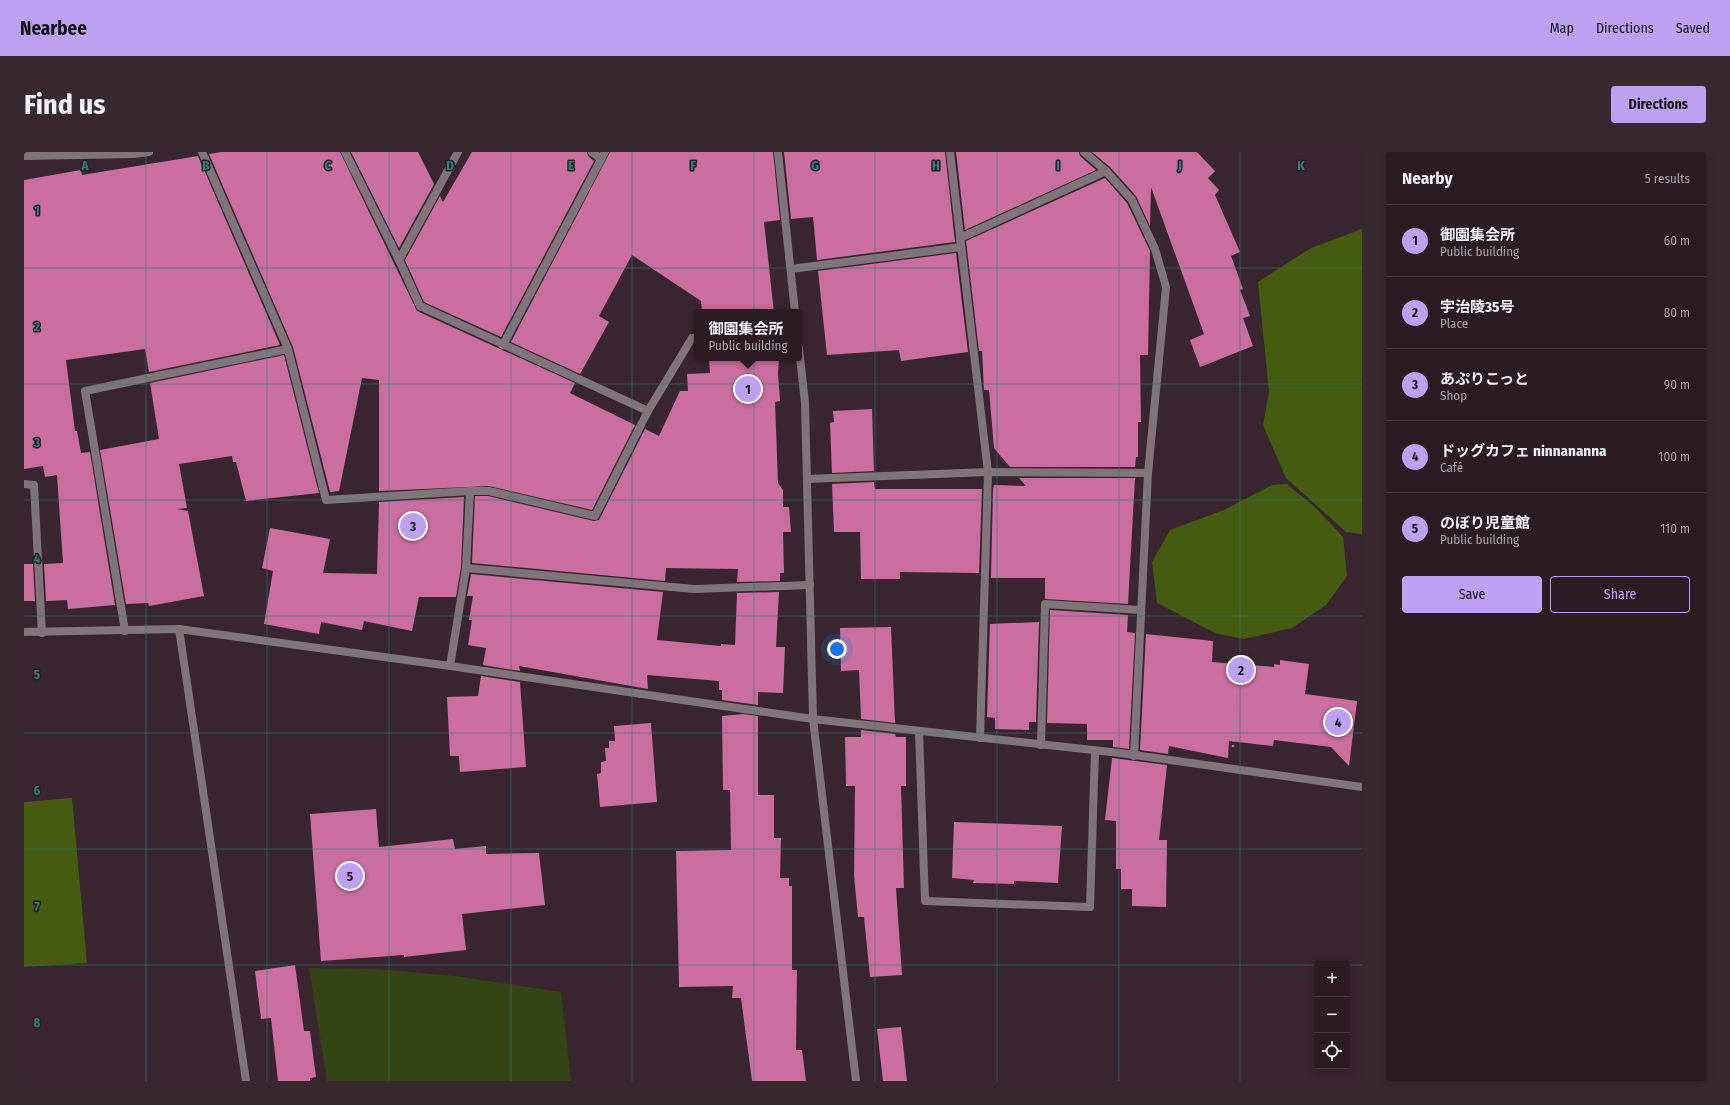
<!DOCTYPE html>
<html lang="en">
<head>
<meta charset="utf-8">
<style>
	:root { --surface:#2c1c24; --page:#382931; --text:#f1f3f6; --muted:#a6a1a6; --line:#483a41; --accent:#bca0f2 }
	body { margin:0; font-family:"Fira Sans Condensed","Noto Sans JP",sans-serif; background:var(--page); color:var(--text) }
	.controls { position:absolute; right:12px; bottom:12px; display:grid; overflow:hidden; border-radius:4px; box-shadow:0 2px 10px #0003 }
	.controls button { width:36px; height:36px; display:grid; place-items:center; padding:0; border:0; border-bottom:1px solid var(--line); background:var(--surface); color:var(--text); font:20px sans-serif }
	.you { position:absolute; left:813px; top:497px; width:14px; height:14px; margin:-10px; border:3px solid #fff; border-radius:50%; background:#1a73e8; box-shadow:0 0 0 6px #1a73e833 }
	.badge { display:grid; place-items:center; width:26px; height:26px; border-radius:50%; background:var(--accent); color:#111; font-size:13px; font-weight:700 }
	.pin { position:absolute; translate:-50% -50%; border:2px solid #fff; box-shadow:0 1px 4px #0006 }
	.popup { position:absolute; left:670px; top:157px; width:108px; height:52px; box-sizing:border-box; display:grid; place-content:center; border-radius:4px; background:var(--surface); filter:drop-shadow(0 1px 3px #0005); font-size:13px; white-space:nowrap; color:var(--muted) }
	.popup b { font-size:15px; color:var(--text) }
	.popup::after { content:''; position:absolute; left:50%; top:100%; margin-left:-8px; border:8px solid transparent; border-top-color:var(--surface) }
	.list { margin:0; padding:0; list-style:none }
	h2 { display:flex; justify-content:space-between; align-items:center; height:52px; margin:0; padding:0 16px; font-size:17px }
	h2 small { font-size:13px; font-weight:400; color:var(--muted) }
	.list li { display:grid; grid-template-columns:26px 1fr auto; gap:12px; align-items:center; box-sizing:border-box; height:72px; padding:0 16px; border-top:1px solid var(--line) }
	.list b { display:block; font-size:15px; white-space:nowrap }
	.list p { margin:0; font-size:13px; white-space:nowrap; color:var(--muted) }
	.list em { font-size:13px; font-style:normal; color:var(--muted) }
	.actions { display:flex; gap:8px; padding:12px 16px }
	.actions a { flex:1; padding:9px 0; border:1px solid var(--accent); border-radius:4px; text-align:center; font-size:14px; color:var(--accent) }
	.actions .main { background:var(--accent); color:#111 }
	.icon { flex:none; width:22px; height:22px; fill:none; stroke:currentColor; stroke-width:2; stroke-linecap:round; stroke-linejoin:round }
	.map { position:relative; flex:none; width:1338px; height:929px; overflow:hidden; border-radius:4px }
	header { display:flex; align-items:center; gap:24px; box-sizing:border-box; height:56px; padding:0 20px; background:var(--accent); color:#111 }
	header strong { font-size:19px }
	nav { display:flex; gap:22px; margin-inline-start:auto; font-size:14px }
	.intro { display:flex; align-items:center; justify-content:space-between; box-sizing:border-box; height:96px; padding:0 24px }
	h1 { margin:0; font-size:28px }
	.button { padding:10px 18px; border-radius:4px; background:var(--accent); color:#111; font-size:14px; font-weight:700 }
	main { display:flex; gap:24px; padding:0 24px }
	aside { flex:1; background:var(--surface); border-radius:4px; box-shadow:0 2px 10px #0003 }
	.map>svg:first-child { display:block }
	.green { fill:#344415 }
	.forest { fill:#465d11 }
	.building { fill:#c96e9e }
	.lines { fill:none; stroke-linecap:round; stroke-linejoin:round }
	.path { stroke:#98878f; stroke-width:2.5; stroke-dasharray:2 3; stroke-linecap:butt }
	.service { stroke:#80757a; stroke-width:8 }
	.minor { stroke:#80757a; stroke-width:8 }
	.grid { fill:none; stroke:#27827c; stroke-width:1; stroke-opacity:0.55 }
	.grid-label { font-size:13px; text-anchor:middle; font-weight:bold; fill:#27827c; stroke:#2f1d26; stroke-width:3; stroke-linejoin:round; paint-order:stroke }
</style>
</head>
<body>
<header>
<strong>Nearbee</strong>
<nav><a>Map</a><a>Directions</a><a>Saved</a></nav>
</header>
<div class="intro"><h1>Find us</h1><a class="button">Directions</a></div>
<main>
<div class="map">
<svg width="1338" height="929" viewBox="0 0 1338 929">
	<rect width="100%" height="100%" fill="#3a2630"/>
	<path class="green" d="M285 816 353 817 431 824 537 840 547 929H303Z"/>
	<g class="forest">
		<path d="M1338 77V382L1322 380 1262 326 1239 273 1245 240 1234 130 1287 96Z"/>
		<path d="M1263 332 1292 356 1319 385 1323 424 1302 453 1268 476 1220 487 1191 481 1133 451 1128 410 1146 378 1200 358 1248 333Z"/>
		<path d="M48 646 63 811 0 815V650Z"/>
	</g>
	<g class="building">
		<path d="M197 0H316L393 159 551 231 546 241 611 273 568 358 465 334 355 339V228L338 226 315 339 306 340 269 195 185 2Z"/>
		<path d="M327 0H394L410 32 375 96Z"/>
		<path d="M448 0H563L564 4 570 9 477 185 400 150 381 108 416 44 419 50Z"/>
		<path d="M586 0H749L756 68 740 70 750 160H678L677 149 608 103 575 164 585 170 556 222 487 190Z"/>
		<path d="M760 0H921L931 90 793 108 789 65 767 67Z"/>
		<path d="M932 0H1055L1056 4 1072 18 941 78Z"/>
		<path d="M1068 0H1173L1191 19 1184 26 1195 38 1191 43 1216 100 1207 104 1219 137 1216 138 1226 164 1219 166 1229 194 1176 215 1166 188 1180 182 1127 35 1126 74 1112 44 1086 15Z"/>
		<path d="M174 4 256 193 125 220 121 197 42 208 51 279H53L57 301 66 300 91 453 44 457 43 448 22 449 20 412 39 411 33 323 21 325 19 314 0 317V28L57 18 58 23Z"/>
		<path d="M1081 26 1103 51 1126 99 1124 203H1116L1117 270H1114V305H1112L1111 315H986L970 296 965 238H960L958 199H955L942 89Z"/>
		<path d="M932 101 944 200 877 209 875 198 803 203 794 119Z"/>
		<path d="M260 203 295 341 222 349 212 310H209L208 304 155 312 163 356 153 357 164 359 180 444 125 454 124 451 102 452 76 298 135 287 126 231Z"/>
		<path d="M685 206H755L754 221 756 249 751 250 754 331 759 338V355H765L767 380H759L760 421H756V429L713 430 714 417 642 416 641 429 448 411 451 344H464L570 369 575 368 621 277 635 284 656 239H664L663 222 686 221Z"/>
		<path d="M848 257 850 319 808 321 806 271 810 270 809 259Z"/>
		<path d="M995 326H1111L1104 452 1021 447V426H967L969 337 970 333 1002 334Z"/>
		<path d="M850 330 851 337H958L955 421 876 420V427H837L836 380H810L808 332Z"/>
		<path d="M440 345 437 415 432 445H395L388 479 340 469 338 478 297 470 295 482 240 472 249 419 238 416 246 376 306 387 299 421 353 422 355 350Z"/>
		<path d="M0 412H9L11 449H0Z"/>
		<path d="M447 422 639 440 633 488 697 494V492L711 493 713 441 755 440 752 495H761L759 541 734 540V553L698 548V538H695V529L623 523 624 537 495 514 496 519 459 513 462 496 444 493 448 468H445L449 444H443Z"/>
		<path d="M1026 458 1104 463 1103 480 1111 481 1105 597 1089 595V588H1063V572L1023 571Z"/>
		<path d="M1015 470 1012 570H1005V578L971 577V566L963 565 966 472Z"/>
		<path d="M867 475 871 571 837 567 835 518 817 519 816 476Z"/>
		<path d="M1122 482 1189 489 1188 510 1250 515V512L1256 513V508L1285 512 1281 542 1333 549 1325 614 1307 595 1250 588 1249 594 1205 589 1204 606 1145 594 1144 602 1116 598Z"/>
		<path d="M457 524 496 530 502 615 436 620 435 604H426L423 545 454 544Z"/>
		<path d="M719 562 734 564V643H750V686H757L756 726H765V734H768V818H773L772 898H778L782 929H728L717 846H708L709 834 655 835 652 699 707 698 706 638H699L698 564Z"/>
		<path d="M627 571 633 650 576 655 573 622 577 621V610L582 609 581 596H585V589H591L590 574Z"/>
		<path d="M837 578 871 582 872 585H882V634H877L880 736H872L878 823 846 825 840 765H834L830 724 831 634H822L821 585H837Z"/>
		<path d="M1088 606 1143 613 1135 688H1143L1142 755 1108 754V737H1097V717H1092V669L1081 668Z"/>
		<path d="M352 657 355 695 429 687 431 697 462 694V702L515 701 521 753 438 762 442 798 380 805V803L297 809 286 662Z"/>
		<path d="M930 670 1038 674 1034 731 990 729V732L949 731 950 728 928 726Z"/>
		<path d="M271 813 280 879H286L292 925 286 926V929H254L247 866 237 867 231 819Z"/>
		<path d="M877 875 883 929H859L853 877Z"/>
	</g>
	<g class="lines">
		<path class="path" d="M1209 595 1214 520"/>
		<g class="service">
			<path d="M1060 0 1082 19 1108 48 1131 97 1142 135 1124 321"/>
			<path d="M1017 593 1021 452 1117 458"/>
		</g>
		<g class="minor">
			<path d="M178 0 264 197 302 348 446 339H465L571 364 624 259 668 186H673"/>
			<path d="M321 0 375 108 396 154 624 259"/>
			<path d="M568 0 577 7"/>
			<path d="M754 0 771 160"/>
			<path d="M0 4 110 2 125 0"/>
			<path d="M936 86 1082 19"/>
			<path d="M375 108 434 0"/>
			<path d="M767 117 937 95"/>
			<path d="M479 193 581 0"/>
			<path d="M775 196 781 251 789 567 832 929"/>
			<path d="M783 327 964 320 926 0"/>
			<path d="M0 332 10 333 18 481"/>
			<path d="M442 416 670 437 786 433"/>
			<path d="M155 477 222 929"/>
			<path d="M101 479 61 239 264 197"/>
			<path d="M0 480 155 477 426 514 789 567 1096 601 1338 635"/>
			<path d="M426 514 442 416 446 339"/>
			<path d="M895 579 901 749 1066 755 1071 599"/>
			<path d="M956 586 964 320 1124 321 1110 604"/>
		</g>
	</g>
	<path class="grid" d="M122 0V929M243 0V929M365 0V929M487 0V929M608 0V929M730 0V929M851 0V929M973 0V929M1095 0V929M1216 0V929M0 116H1338M0 232H1338M0 348H1338M0 464H1338M0 581H1338M0 697H1338M0 813H1293M1323 813H1338"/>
	<g class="grid-label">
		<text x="61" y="18">A</text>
		<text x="182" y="18">B</text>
		<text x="304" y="18">C</text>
		<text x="426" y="18">D</text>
		<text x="547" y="18">E</text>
		<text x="669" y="18">F</text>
		<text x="791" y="18">G</text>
		<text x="912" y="18">H</text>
		<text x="1034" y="18">I</text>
		<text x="1156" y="18">J</text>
		<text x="1277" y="18">K</text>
		<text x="13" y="63">1</text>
		<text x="13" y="179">2</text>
		<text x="13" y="295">3</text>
		<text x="13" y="411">4</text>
		<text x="13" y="527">5</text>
		<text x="13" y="643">6</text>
		<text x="13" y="759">7</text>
		<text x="13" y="875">8</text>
	</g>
</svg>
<div class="controls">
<button>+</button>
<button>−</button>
<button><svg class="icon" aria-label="locate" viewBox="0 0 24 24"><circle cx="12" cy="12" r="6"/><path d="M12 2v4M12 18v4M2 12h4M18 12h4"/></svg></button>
</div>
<div class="you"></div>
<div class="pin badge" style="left:724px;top:237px">1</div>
<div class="popup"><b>御園集会所</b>Public building</div>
<div class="pin badge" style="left:1217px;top:518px">2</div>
<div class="pin badge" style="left:389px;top:374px">3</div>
<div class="pin badge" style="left:1314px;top:570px">4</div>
<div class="pin badge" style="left:326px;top:724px">5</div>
</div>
<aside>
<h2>Nearby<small>5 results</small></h2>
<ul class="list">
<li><span class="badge">1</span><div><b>御園集会所</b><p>Public building</p></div><em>60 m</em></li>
<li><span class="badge">2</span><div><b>宇治陵35号</b><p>Place</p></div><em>80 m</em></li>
<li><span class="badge">3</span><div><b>あぷりこっと</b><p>Shop</p></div><em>90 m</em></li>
<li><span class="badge">4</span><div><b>ドッグカフェ ninnananna</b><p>Café</p></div><em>100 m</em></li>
<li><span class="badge">5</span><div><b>のぼり児童館</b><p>Public building</p></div><em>110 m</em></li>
</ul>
<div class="actions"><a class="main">Save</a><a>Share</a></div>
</aside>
</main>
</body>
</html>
